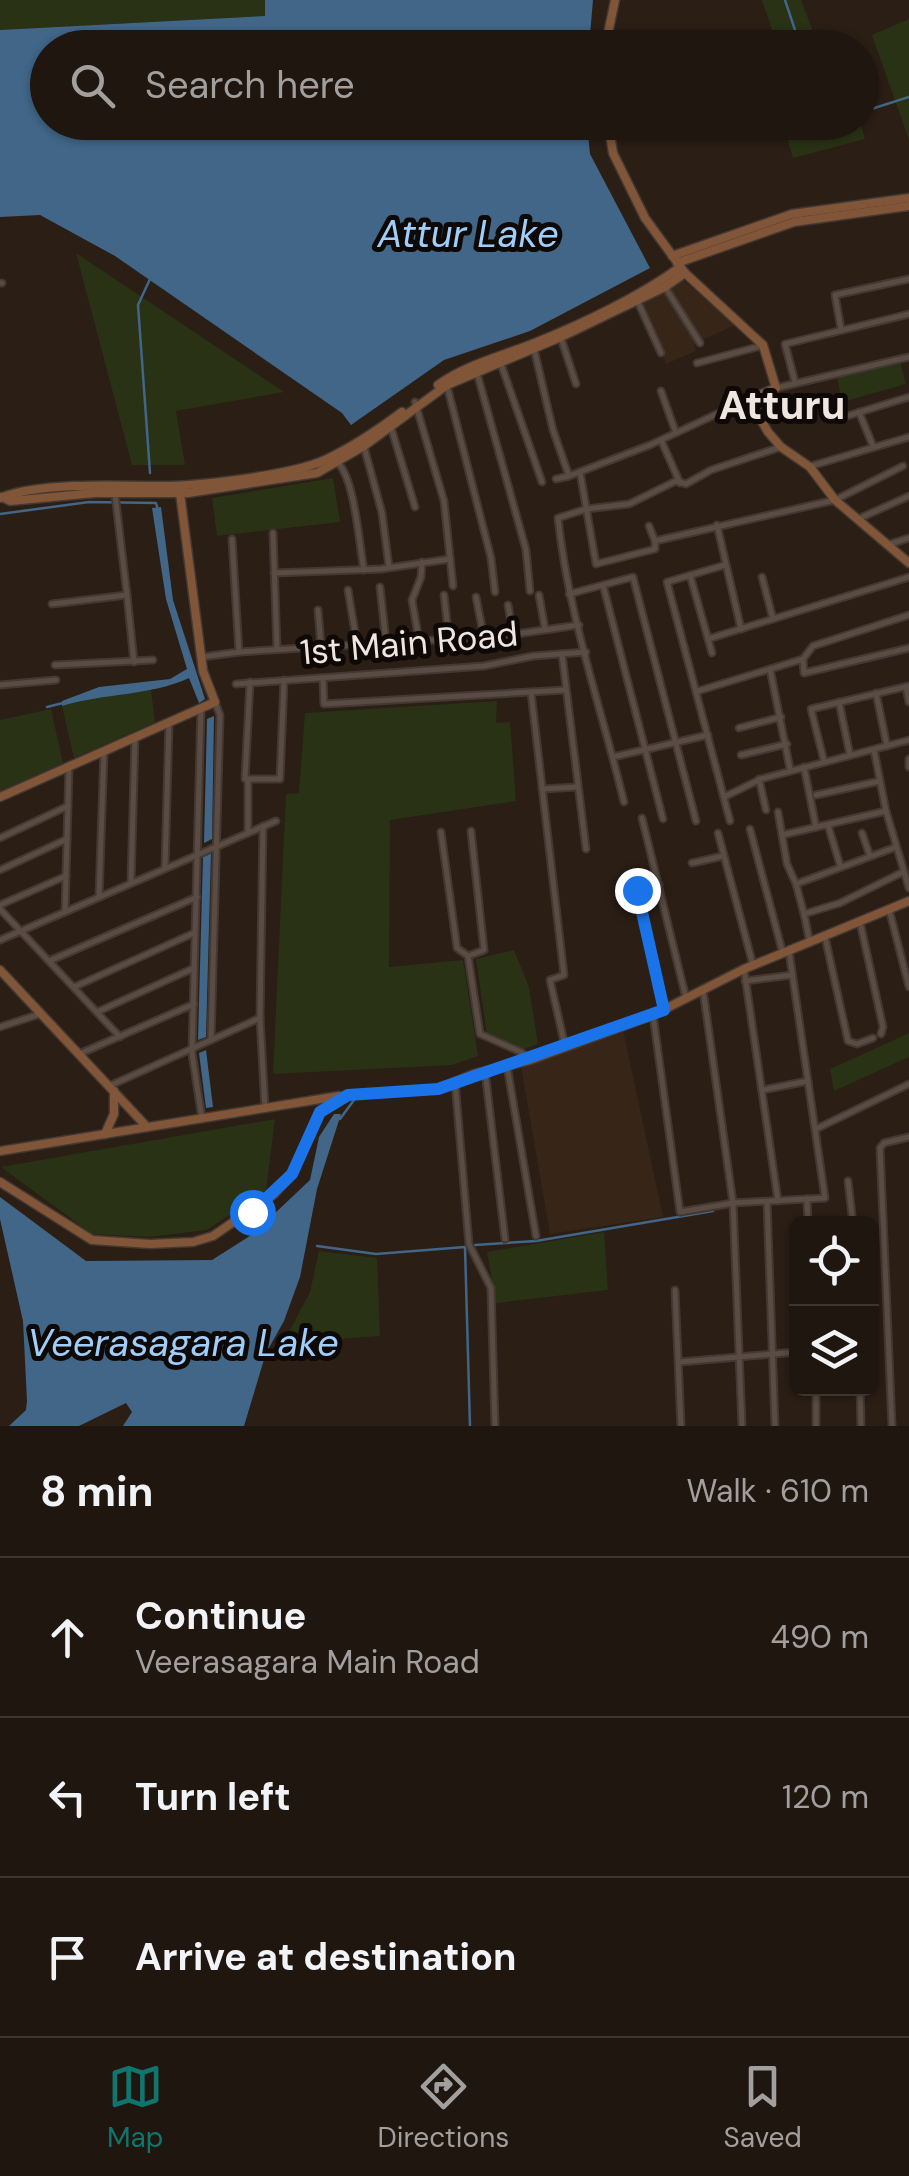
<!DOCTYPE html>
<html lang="en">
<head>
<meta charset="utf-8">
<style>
	:root { --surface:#201610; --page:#2d231e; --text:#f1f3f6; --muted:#a29f9f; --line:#3d3530; --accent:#0f766e }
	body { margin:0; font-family:"DM Sans",sans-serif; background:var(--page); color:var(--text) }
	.controls { position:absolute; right:30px; bottom:30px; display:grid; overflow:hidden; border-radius:15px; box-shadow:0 2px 8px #0004 }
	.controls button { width:90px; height:90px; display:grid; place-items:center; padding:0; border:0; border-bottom:2px solid var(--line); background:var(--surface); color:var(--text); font:50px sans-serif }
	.stop { position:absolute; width:30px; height:30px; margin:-22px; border:8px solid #1a73e8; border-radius:50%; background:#fff }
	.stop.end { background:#1a73e8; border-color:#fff; box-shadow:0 2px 10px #0008 }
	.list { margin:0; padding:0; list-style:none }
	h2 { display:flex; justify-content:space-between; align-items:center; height:130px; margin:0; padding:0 40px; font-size:42px }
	h2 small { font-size:32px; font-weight:400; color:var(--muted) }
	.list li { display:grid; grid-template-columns:65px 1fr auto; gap:30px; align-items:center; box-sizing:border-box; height:160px; padding:0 40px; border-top:2px solid var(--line) }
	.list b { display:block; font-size:38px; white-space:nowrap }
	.list p { margin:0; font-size:32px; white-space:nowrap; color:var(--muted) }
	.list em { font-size:32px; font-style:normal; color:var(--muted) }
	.icon { flex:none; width:55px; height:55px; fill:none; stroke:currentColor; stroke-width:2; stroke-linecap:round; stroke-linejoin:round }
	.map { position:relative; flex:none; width:909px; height:1426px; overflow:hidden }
	.search { position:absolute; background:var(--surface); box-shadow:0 2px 8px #0004; left:30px; right:30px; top:30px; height:110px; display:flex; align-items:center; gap:25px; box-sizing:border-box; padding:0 35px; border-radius:55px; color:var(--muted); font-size:38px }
	.sheet { height:610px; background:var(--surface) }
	nav { display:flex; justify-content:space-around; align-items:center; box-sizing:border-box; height:140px; border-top:2px solid var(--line); background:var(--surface); font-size:28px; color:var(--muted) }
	nav a { display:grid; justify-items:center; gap:5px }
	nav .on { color:var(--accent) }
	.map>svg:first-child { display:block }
	.built { fill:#372518 }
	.green { fill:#293215 }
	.water { fill:#416688 }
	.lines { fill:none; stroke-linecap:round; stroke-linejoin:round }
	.stream { stroke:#416688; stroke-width:2.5 }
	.street-casing { stroke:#433833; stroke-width:9 }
	.secondary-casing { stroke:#433833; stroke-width:11 }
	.street { stroke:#5a4c42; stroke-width:5 }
	.secondary { stroke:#805538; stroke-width:8 }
	.route { stroke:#1a73e8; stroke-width:12 }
	.labels { text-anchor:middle; stroke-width:10; stroke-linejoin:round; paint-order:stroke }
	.street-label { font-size:35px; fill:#efe6e0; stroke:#0e0906 }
	.water-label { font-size:38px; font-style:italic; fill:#a0cefb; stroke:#0e0906 }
	.quarter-label { font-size:40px; font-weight:bold; fill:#efe6e0; stroke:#0e0906 }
</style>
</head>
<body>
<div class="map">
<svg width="909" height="1426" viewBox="0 0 909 1426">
	<rect width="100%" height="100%" fill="#2a1e15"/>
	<g class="built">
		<path d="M683 280 735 325 694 344 696 351 666 364 642 304Z"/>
		<path d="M623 1030 663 1217 550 1234 521 1067Z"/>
	</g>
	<g class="green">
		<path d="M0 0H265L266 16 0 30Z"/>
		<path d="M762 0H801L819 47H778Z"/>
		<path d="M909 19V140L872 35Z"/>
		<path d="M783 123H860L865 139 793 158Z"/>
		<path d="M76 253 284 392 176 411 185 465H132Z"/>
		<path d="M900 362 906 384 842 402 837 377Z"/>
		<path d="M333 478 340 522 217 536 212 498Z"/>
		<path d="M151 689 155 722 74 758 62 706 99 695Z"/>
		<path d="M497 701 496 723 510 722 516 801 390 820 389 967 463 960 478 1056 452 1065 273 1074 286 794 299 793 305 713Z"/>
		<path d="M51 709 63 763 0 791V720Z"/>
		<path d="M514 950 529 987 538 1044 524 1049 487 1035 476 959Z"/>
		<path d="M909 1033V1057L834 1091 830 1069Z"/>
		<path d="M275 1119 266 1191 207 1230 149 1237 92 1234 1 1167Z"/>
		<path d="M604 1232 608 1290 496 1303 487 1252Z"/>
		<path d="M319 1251 377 1258 380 1336 283 1343 310 1292Z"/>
	</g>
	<g class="water">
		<path d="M265 0H593L589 47 48 48V122L587 123 590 154 650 268 530 331 444 360 351 425 342 413 115 256 40 215 0 217V30L265 16Z"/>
		<path d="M161 507 173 600 205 699 199 703 189 678C150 696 104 693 62 706V701L99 687 170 679 187 669 166 599 152 508Z"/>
		<path d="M214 716 212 839 204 843 207 719Z"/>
		<path d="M211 853 206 1037 198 1040 203 856Z"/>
		<path d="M206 1050 213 1107 206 1108 199 1053Z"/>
		<path d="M334 1114H341L317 1189 300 1277 284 1321 266 1353 244 1426H123L132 1412 126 1403 79 1426H9L26 1410 27 1401 23 1321 0 1219V1197L86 1261 212 1260 253 1234 310 1180 319 1137Z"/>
	</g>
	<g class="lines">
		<g class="stream">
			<path d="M785 0 801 48"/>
			<path d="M862 112 909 97"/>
			<path d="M150 473 138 305 150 279"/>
			<path d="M0 514 89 502 156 503 158 510"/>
			<path d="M47 707 63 703"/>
			<path d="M340 1119 354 1100"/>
			<path d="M475 1245 536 1241 713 1211"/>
			<path d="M317 1246 376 1254 465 1247 470 1426"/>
		</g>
		<defs>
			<g id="street">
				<path d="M0 283H2"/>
				<path d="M665 287 700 343"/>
				<path d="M637 300 661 353"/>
				<path d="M841 329 835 295 909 279"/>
				<path d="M560 335 576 384"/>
				<path d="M534 349 553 430 569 476 650 445 749 399"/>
				<path d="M697 363 761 346"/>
				<path d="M501 364 542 482"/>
				<path d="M477 373 526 550 530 591"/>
				<path d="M446 382 491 558 495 592"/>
				<path d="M795 382 785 344 909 314"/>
				<path d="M776 388 909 357"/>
				<path d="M661 391 676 433"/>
				<path d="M415 402 444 501 453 586"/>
				<path d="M859 412 873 446"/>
				<path d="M847 416 909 397"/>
				<path d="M390 424 415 507"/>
				<path d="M661 440 680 483"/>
				<path d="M363 443 382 513 389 567"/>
				<path d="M338 463C355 480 359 544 364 570"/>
				<path d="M811 466 909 437"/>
				<path d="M580 472 596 564 655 549V541L835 500 903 466"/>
				<path d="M556 479 569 476"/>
				<path d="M858 519 909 496"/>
				<path d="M717 525 741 629"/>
				<path d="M649 526 655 541"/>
				<path d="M273 533 277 649"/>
				<path d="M887 545 909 538"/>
				<path d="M725 565 667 582 730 821"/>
				<path d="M274 573 381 569 450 559"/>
				<path d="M690 575 712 653"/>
				<path d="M762 577 773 619"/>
				<path d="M603 585 663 819"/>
				<path d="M380 587 386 642"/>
				<path d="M348 590 357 644"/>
				<path d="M569 594 633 577 696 821"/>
				<path d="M127 595 134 662"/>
				<path d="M444 595 449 640"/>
				<path d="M539 595 545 629"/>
				<path d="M476 597 484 638"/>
				<path d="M52 604 127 595 115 494"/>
				<path d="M508 605 513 633"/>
				<path d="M318 610 321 646"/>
				<path d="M708 639 909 577"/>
				<path d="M419 641 412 600 421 577 422 562"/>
				<path d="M239 652 434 640 460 642 579 625"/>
				<path d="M562 654 586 849"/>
				<path d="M202 657 239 652 232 539"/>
				<path d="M803 660 804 673 909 648"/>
				<path d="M55 665 153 660"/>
				<path d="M770 669 790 769"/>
				<path d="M323 678 324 704 565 690"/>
				<path d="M250 682 245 779H280L284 680"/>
				<path d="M236 684 484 666 533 656 586 652"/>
				<path d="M0 685 56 680"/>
				<path d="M906 687 909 702"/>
				<path d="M698 691 803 659 813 646 909 615"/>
				<path d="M531 692 564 975 550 980 565 1046"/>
				<path d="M876 693 887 746"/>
				<path d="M839 702 850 755"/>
				<path d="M201 708 192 1053 202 1119"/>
				<path d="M739 728 781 717"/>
				<path d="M874 750 886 811 909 888"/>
				<path d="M741 755 787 744"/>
				<path d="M613 757 708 735"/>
				<path d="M909 759V767"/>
				<path d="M824 761 811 709 909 686"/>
				<path d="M804 767 816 827"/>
				<path d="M759 779 766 810"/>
				<path d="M542 789 577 787"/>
				<path d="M816 795 880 781"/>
				<path d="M724 797 761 779 909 740"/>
				<path d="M624 802C601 707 568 614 558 518L586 509 629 504 676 481 686 484 711 470 781 447"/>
				<path d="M778 812 787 864 796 884"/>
				<path d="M642 818 686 998"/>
				<path d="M828 825 840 865"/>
				<path d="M263 826 260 1018 265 1108"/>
				<path d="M750 829 783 954"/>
				<path d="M471 831 484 950 468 956 480 1034 521 1052 530 1060"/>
				<path d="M441 832 457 948 468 956"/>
				<path d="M248 833V779"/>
				<path d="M718 833 753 965"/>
				<path d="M862 833 870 856"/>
				<path d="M782 835 886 811"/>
				<path d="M0 838 68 806"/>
				<path d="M692 863 723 856"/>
				<path d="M165 868 169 722"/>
				<path d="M0 870 67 839"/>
				<path d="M131 883 135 737"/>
				<path d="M636 886 664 1010"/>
				<path d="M637 891 659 885"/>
				<path d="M99 897 104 751"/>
				<path d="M0 905 66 876"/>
				<path d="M0 909 120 1037"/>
				<path d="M889 909 909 987"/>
				<path d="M65 911 69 767"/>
				<path d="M804 914 796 884 896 847"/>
				<path d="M860 922 883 1027 881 1034"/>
				<path d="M825 937 848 1041 857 1044 873 1038"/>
				<path d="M0 940 276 821"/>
				<path d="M810 943 804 914 840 903 903 872"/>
				<path d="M49 961 197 897"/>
				<path d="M744 969 778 1201"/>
				<path d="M745 981 792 975"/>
				<path d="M74 987 194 933"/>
				<path d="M703 990 733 1203 742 1426"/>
				<path d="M97 1012 194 968"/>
				<path d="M653 1015 680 1212 733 1203 825 1198 789 951"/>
				<path d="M0 1027 40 1014"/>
				<path d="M211 1040 220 715 215 702"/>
				<path d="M79 1054 194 1004"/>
				<path d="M507 1066 536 1236"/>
				<path d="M485 1071 505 1239"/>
				<path d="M455 1082 469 1244 491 1288 495 1426"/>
				<path d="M109 1086 260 1018"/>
				<path d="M762 1090 808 1081"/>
				<path d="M816 1129 909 1084"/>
				<path d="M848 1181 853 1224"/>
				<path d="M807 1199 808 1224"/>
				<path d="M767 1202 775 1426"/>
				<path d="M675 1290 681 1426"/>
				<path d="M680 1362 796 1352"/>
				<path d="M816 1388V1426"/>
				<path d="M860 1388 861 1426"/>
				<path d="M892 1426 880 1148 884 1143 909 1137"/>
			</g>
			<g id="secondary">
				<path d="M605 48 615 0"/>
				<path d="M608 122 613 153 645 218 685 273 763 345 776 388 749 399 768 432 781 447 810 467 835 500 909 563"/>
				<path d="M672 256 792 214 909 198"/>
				<path d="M677 263 794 222 909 206"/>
				<path d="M438 385C467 364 503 356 537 342 580 325 643 295 680 267"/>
				<path d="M2 497 10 501 95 493H188L317 473 364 446 447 385 561 337 665 287 685 273"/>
				<path d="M0 498C38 483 110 485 152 486 192 487 289 476 325 460 353 447 378 430 402 412"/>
				<path d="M0 797 215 702 203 671 180 493"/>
				<path d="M0 970 147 1127"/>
				<path d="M105 1134 114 1114V1091"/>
				<path d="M0 1151 339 1096"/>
				<path d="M0 1182 92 1240 150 1244 193 1242 213 1236 274 1194 292 1174 320 1112 349 1095 438 1089 474 1074 530 1060 653 1015 744 969 909 901"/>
			</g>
		</defs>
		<use href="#street" class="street-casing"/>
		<use href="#secondary" class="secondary-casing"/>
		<use href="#street" class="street"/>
		<use href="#secondary" class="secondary"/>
	</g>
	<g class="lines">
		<path class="route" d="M252 1212 292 1174 320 1112 348 1095 438 1089 664 1010 637 890"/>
	</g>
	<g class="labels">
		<g class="street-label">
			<text transform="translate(409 643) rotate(-5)" y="12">1st Main Road</text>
		</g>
		<g class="water-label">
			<text x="468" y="247">Attur Lake</text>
			<text x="183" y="1356">Veerasagara Lake</text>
		</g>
		<g class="quarter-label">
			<text x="782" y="419">Atturu</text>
		</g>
	</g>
</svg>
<div class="controls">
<button><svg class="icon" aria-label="locate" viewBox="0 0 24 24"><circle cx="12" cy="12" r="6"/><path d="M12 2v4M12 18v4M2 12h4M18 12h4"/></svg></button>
<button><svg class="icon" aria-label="layers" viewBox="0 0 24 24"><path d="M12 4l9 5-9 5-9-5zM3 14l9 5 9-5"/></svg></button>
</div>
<div class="stop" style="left:252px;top:1212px"></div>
<div class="stop end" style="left:637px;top:890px"></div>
<div class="search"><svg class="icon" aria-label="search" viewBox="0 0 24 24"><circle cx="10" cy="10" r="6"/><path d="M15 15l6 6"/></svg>Search here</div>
</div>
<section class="sheet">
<h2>8 min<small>Walk · 610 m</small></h2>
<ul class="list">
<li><svg class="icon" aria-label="ahead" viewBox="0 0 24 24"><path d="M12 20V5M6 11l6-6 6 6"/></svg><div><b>Continue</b><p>Veerasagara Main Road</p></div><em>490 m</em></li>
<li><svg class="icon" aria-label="left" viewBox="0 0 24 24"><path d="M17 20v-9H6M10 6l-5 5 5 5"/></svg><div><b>Turn left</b></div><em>120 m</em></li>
<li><svg class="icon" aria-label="arrive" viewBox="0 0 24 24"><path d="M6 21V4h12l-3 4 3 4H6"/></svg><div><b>Arrive at destination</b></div></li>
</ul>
</section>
<nav>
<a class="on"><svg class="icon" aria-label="map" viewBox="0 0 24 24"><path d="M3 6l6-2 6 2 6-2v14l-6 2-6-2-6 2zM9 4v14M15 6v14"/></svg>Map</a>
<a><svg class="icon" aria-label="directions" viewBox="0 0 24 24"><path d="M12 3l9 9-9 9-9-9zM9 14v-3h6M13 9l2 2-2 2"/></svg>Directions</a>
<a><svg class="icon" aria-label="saved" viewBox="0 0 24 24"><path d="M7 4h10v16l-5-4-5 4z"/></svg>Saved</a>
</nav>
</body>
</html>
